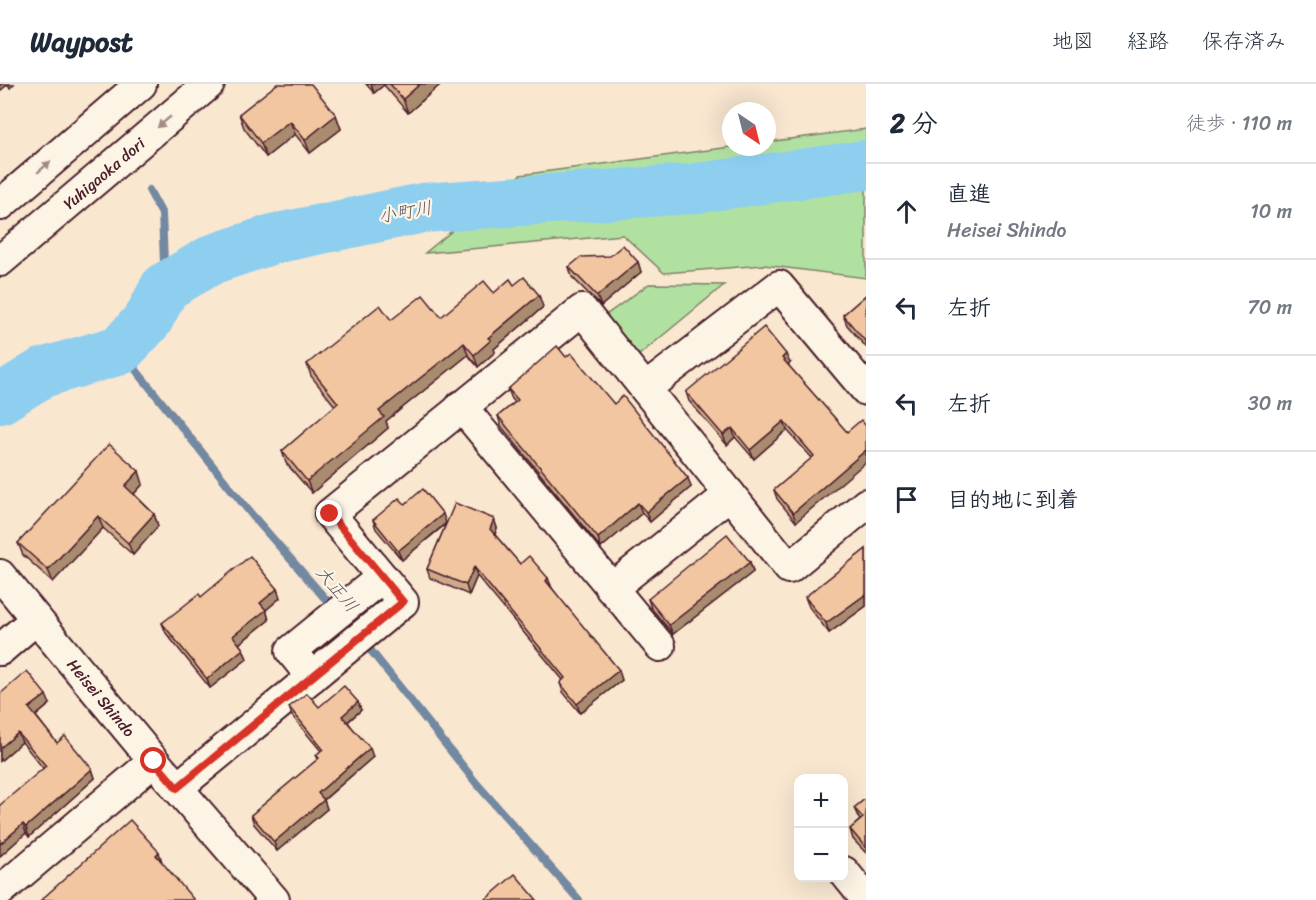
<!DOCTYPE html>
<html lang="ja">
<head>
<meta charset="utf-8">
<style>
	:root { --surface:#fff; --page:#f2f2f3; --text:#1f2937; --muted:#747a83; --line:#e0e1e3 }
	body { margin:0; font-family:Sriracha,"Klee One",sans-serif; background:var(--page); color:var(--text) }
	.controls { position:absolute; right:18px; bottom:18px; display:grid; overflow:hidden; border-radius:12px; box-shadow:0 6px 24px #0002 }
	.controls button { width:54px; height:54px; display:grid; place-items:center; padding:0; border:0; border-bottom:2px solid var(--line); background:var(--surface); color:var(--text); font:30px sans-serif }
	.compass { position:absolute; left:722px; top:18px; width:54px; height:54px; border-radius:50%; background:var(--surface); box-shadow:0 6px 24px #0002; rotate:145deg }
	.stop { position:absolute; width:18px; height:18px; margin:-14px; border:4px solid #d93025; border-radius:50%; background:#fff }
	.stop.end { background:#d93025; border-color:#fff; box-shadow:0 2px 6px #0008 }
	.list { margin:0; padding:0; list-style:none }
	h2 { display:flex; justify-content:space-between; align-items:center; height:78px; margin:0; padding:0 24px; font-size:26px }
	h2 small { font-size:20px; font-weight:400; color:var(--muted) }
	.list li { display:grid; grid-template-columns:39px 1fr auto; gap:18px; align-items:center; box-sizing:border-box; height:96px; padding:0 24px; border-top:2px solid var(--line) }
	.list b { display:block; font-size:22px; white-space:nowrap }
	.list p { margin:0; font-size:20px; white-space:nowrap; color:var(--muted) }
	.list em { font-size:20px; font-style:normal; color:var(--muted) }
	.icon { flex:none; width:33px; height:33px; fill:none; stroke:currentColor; stroke-width:2; stroke-linecap:round; stroke-linejoin:round }
	.map { position:relative; flex:none; width:866px; height:816px; overflow:hidden }
	header { display:flex; align-items:center; gap:36px; box-sizing:border-box; height:84px; padding:0 30px; background:var(--surface); border-bottom:2px solid var(--line) }
	header strong { font-size:28px }
	nav { display:flex; gap:33px; margin-inline-start:auto; font-size:21px }
	main { display:flex }
	aside { flex:1; background:var(--surface) }
	.map>svg:first-child { display:block }
	.green { fill:#b1e1a1; stroke:#7e8066; stroke-width:1.5 }
	.lines { fill:none; stroke-linecap:round; stroke-linejoin:round }
	.stream { stroke:#7388a1; stroke-width:8 }
	.river { stroke:#8eceef; stroke-width:50 }
	.minor-casing { stroke:#4a1f2b; stroke-width:34 }
	.minor { stroke:#fcf5e5; stroke-width:30 }
	.wall { fill:#cfaa8a; stroke:#4a1f2b; stroke-width:1.5 }
	.shaded-wall { fill:#a98b70; stroke:#4a1f2b; stroke-width:1.5 }
	.building { fill:#f1c6a0; stroke:#4a1f2b; stroke-width:1.5 }
	.oneway { fill:#a38a88 }
	.route { stroke:#d93025; stroke-width:8 }
	.labels { text-anchor:middle; stroke-width:4.5; stroke-linejoin:round; paint-order:stroke }
	.street-label { font-size:16px; fill:#4a1f2b; stroke:#fcf5e5 }
	.water-label { font-size:18px; font-style:italic; fill:#5e5466; stroke:#fcf5e5 }
</style>
</head>
<body>
<header>
<strong>Waypost</strong>
<nav><a>地図</a><a>経路</a><a>保存済み</a></nav>
</header>
<main>
<div class="map">
<svg width="866" height="816" viewBox="0 0 866 816">
	<rect width="100%" height="100%" fill="#f9e7d0"/>
	<filter id="ink" filterUnits="userSpaceOnUse"><feTurbulence type="fractalNoise" baseFrequency=".0167" numOctaves="2"/><feDisplacementMap in="SourceGraphic" scale="12" xChannelSelector="R" yChannelSelector="G"/><feConvolveMatrix kernelMatrix="1 2 1 2 8 2 1 2 1" color-interpolation-filters="sRGB"/></filter>
	<g filter="url(#ink)">
		<g class="green">
			<path d="M866 45V194L764 181 664 189 623 151 425 169 520 91 731 63H767V58Z"/>
			<path d="M649 200 724 201 633 276 599 236Z"/>
		</g>
		<g class="lines">
			<g class="stream">
				<path d="M149 106 162 130 165 203"/>
				<path d="M120 266 252 431 372 568 477 700 579 816"/>
			</g>
			<path class="river" d="M0 315 42 289 120 266 148 236 165 203 213 175 273 155 423 124 690 105 866 81"/>
			<defs>
				<g id="minor">
					<path d="M0 121 141 0"/>
					<path id="s1" d="M0 177 209 0"/>
					<path d="M646 304 779 202 866 306"/>
					<path d="M461 322 660 562"/>
					<path id="s2" d="M0 491 154 677 274 816"/>
					<path d="M611 505 730 410"/>
					<path d="M0 566 36 535"/>
					<path d="M312 593 291 567 382 493"/>
					<path d="M177 704 403 518 330 430 582 226 789 484 866 420"/>
					<path d="M844 788 866 815"/>
					<path d="M0 807 154 677"/>
				</g>
			</defs>
			<use href="#minor" class="minor-casing"/>
			<use href="#minor" class="minor"/>
		</g>
		<g class="wall">
			<path d="M366 0H441L408 29 384 1 374 9Z"/>
			<path d="M239 30 336 31 341 45 310 69 295 50 266 73 244 44Z"/>
			<path d="M638 178 641 188 601 222 572 193 569 183Z"/>
			<path d="M514 201 543 223 494 265 495 268 478 283 468 271 386 337 388 344 312 409 286 379 282 367 335 322 311 292 307 280 391 236 441 233 494 209Z"/>
			<path d="M866 211V263L847 241 843 231Z"/>
			<path d="M566 273 614 320 691 403 650 438 642 429 601 464 501 342 498 332 515 318 512 315 508 305Z"/>
			<path d="M790 279 788 281 847 348 796 438 777 415 774 406 812 374 787 346 754 375 735 353 727 361 689 317 686 308Z"/>
			<path d="M143 400 134 410 154 430 158 442 133 471 103 444 53 498 23 471 18 459Z"/>
			<path d="M405 420 446 439 494 435 497 444 495 451 520 480 552 504 622 596 580 629 563 608 560 599 563 596 477 492 469 511 430 494 427 485 446 440 402 476 376 445 373 436Z"/>
			<path d="M866 465V522L829 549 809 523 805 513Z"/>
			<path d="M750 478 753 488 673 550 651 524 648 515Z"/>
			<path d="M277 505 280 514 266 526 269 536 239 560 243 565 247 575 210 604 166 549 162 539 201 513Z"/>
			<path d="M0 610 50 620 36 632 57 659 92 685 95 694 29 753 26 749 0 772 43 684 22 658 0 677Z"/>
			<path d="M289 623H319L361 626 348 638 373 673 324 716 327 725 277 767 254 740 251 731 318 675 316 671 321 667 292 632Z"/>
			<path d="M866 714V769L853 755 850 745 860 736 858 733 854 724Z"/>
		</g>
		<g class="shaded-wall">
			<path d="M0 0H7V1L0 7Z"/>
			<path d="M8 0H14L10 4Z"/>
			<path d="M371 0H384V1L374 9Z"/>
			<path d="M420 0H441L408 29 403 15Z"/>
			<path d="M336 31 341 45 310 69 305 56Z"/>
			<path d="M290 37 295 50 266 73 261 59Z"/>
			<path d="M638 178 641 188 601 222 597 212Z"/>
			<path d="M539 211 543 223 494 265 495 268 478 283 474 271 488 254Z"/>
			<path d="M464 259 468 271 386 337 388 344 312 409 307 397 379 327Z"/>
			<path d="M786 270 790 279 785 283 782 274Z"/>
			<path d="M784 337 787 346 754 375 750 366Z"/>
			<path d="M732 344 735 353 727 361 723 351Z"/>
			<path d="M866 366V378L796 438 793 429Z"/>
			<path d="M139 387 143 400 130 414 125 402Z"/>
			<path d="M688 394 691 403 650 438 646 428Z"/>
			<path d="M638 419 642 429 601 464 598 454Z"/>
			<path d="M154 430 158 442 133 471 128 459Z"/>
			<path d="M443 430 446 439 402 476 398 467Z"/>
			<path d="M98 432 103 444 53 498 48 486Z"/>
			<path d="M494 435 497 444 493 454 490 445Z"/>
			<path d="M750 478 753 488 673 550 669 541Z"/>
			<path d="M474 483 477 492 469 511 466 501Z"/>
			<path d="M548 494 552 504 546 497Z"/>
			<path d="M277 505 280 514 266 526 269 536 236 562 233 552 260 519Z"/>
			<path d="M866 510V522L829 549 826 539Z"/>
			<path d="M243 565 247 575 210 604 207 595Z"/>
			<path d="M619 586 622 596 580 629 577 620Z"/>
			<path d="M46 611 50 620 33 634 29 624Z"/>
			<path d="M358 618 361 626 345 640 342 632Z"/>
			<path d="M18 649 22 658 0 677V664Z"/>
			<path d="M370 664 373 673 321 718 318 709Z"/>
			<path d="M92 685 95 694 29 753 26 743Z"/>
			<path d="M324 716 327 725 277 767 274 758Z"/>
			<path d="M23 740 26 749 0 772V760Z"/>
			<path d="M159 768 162 778 156 771Z"/>
		</g>
		<g class="building">
			<path d="M277 0H311L336 31 305 56 290 37 261 59 239 30Z"/>
			<path d="M390 0H420L403 15Z"/>
			<path d="M623 161 638 178 597 212 569 183 581 173 610 172Z"/>
			<path d="M524 193 539 211 488 254 491 256 474 271 464 259 379 327 384 333 307 397 282 367 338 319 307 280 380 221 391 236 423 211 441 233 484 197 494 209 510 195 514 201Z"/>
			<path d="M866 211V256L865 257 843 231Z"/>
			<path d="M764 243 786 270 782 274 847 348 861 336 866 342V366L793 429 774 406 814 372 784 337 750 366 732 344 723 351 686 308Z"/>
			<path d="M557 262 566 273 571 269 614 320 623 312 688 394 646 428 638 419 598 454 498 332 518 316 508 305Z"/>
			<path d="M109 360 139 387 125 402 154 430 128 459 98 432 48 486 18 459Z"/>
			<path d="M423 405 443 430 398 467 373 436 399 414 405 420Z"/>
			<path d="M455 419 494 435 490 445 520 480 529 472 548 494 546 497 619 586 577 620 560 599 565 594 474 483 466 501 427 485Z"/>
			<path d="M727 450 750 478 669 541 648 515Z"/>
			<path d="M866 465V510L826 539 805 513Z"/>
			<path d="M250 472 277 505 260 519 266 526 233 552 243 565 207 595 162 539 199 510 201 513Z"/>
			<path d="M27 587 46 611 29 624 57 659 65 652 92 685 26 743 23 740 0 760V721L46 682 18 649 0 664V610Z"/>
			<path d="M344 602 358 618 342 632 370 664 318 709 324 716 274 758 251 731 319 674 316 671 323 665 289 623 307 609 319 623Z"/>
			<path d="M866 714V764L850 745 863 734 854 724Z"/>
			<path d="M130 736 159 768 156 771 194 816H41Z"/>
			<path d="M515 790 537 816H485Z"/>
		</g>
		<defs><path id="oneway-solid" d="M-6-.8H1V-3.2L6.5 0L1 3.2V.8H-6Z" transform="scale(1.5)"/></defs>
		<g class="oneway">
			<use href="#oneway-solid" transform="translate(164 38) rotate(140)"/>
			<use href="#oneway-solid" transform="translate(44 83) rotate(-41)"/>
		</g>
	</g>
	<g class="lines" filter="url(#ink)">
		<path class="route" d="M154 677 177 704 403 518 330 430"/>
	</g>
	<g class="labels">
		<g class="street-label">
			<text dy="6" stroke="none"><textPath href="#s1" startOffset="136">Yuhigaoka dori</textPath></text>
			<text dy="6" stroke="none"><textPath href="#s2" startOffset="159">Heisei Shindo</textPath></text>
		</g>
		<g class="water-label">
			<text transform="translate(405 128) rotate(-10)" y="6">小町川</text>
			<text transform="translate(337 505) rotate(50)" y="6">大正川</text>
		</g>
	</g>
</svg>
<div class="controls">
<button>+</button>
<button>−</button>
</div>
<svg class="compass" viewBox="-18 -18 36 36"><path d="M0-13l5 13h-10z" fill="#e53935"/><path d="M0 13l5-13h-10z" fill="#747a83"/></svg>
<div class="stop" style="left:154px;top:677px"></div>
<div class="stop end" style="left:330px;top:430px"></div>
</div>
<aside>
<h2>2 分<small>徒歩 · 110 m</small></h2>
<ul class="list">
<li><svg class="icon" aria-label="ahead" viewBox="0 0 24 24"><path d="M12 20V5M6 11l6-6 6 6"/></svg><div><b>直進</b><p>Heisei Shindo</p></div><em>10 m</em></li>
<li><svg class="icon" aria-label="left" viewBox="0 0 24 24"><path d="M17 20v-9H6M10 6l-5 5 5 5"/></svg><div><b>左折</b></div><em>70 m</em></li>
<li><svg class="icon" aria-label="left" viewBox="0 0 24 24"><path d="M17 20v-9H6M10 6l-5 5 5 5"/></svg><div><b>左折</b></div><em>30 m</em></li>
<li><svg class="icon" aria-label="arrive" viewBox="0 0 24 24"><path d="M6 21V4h12l-3 4 3 4H6"/></svg><div><b>目的地に到着</b></div></li>
</ul>
</aside>
</main>
</body>
</html>
